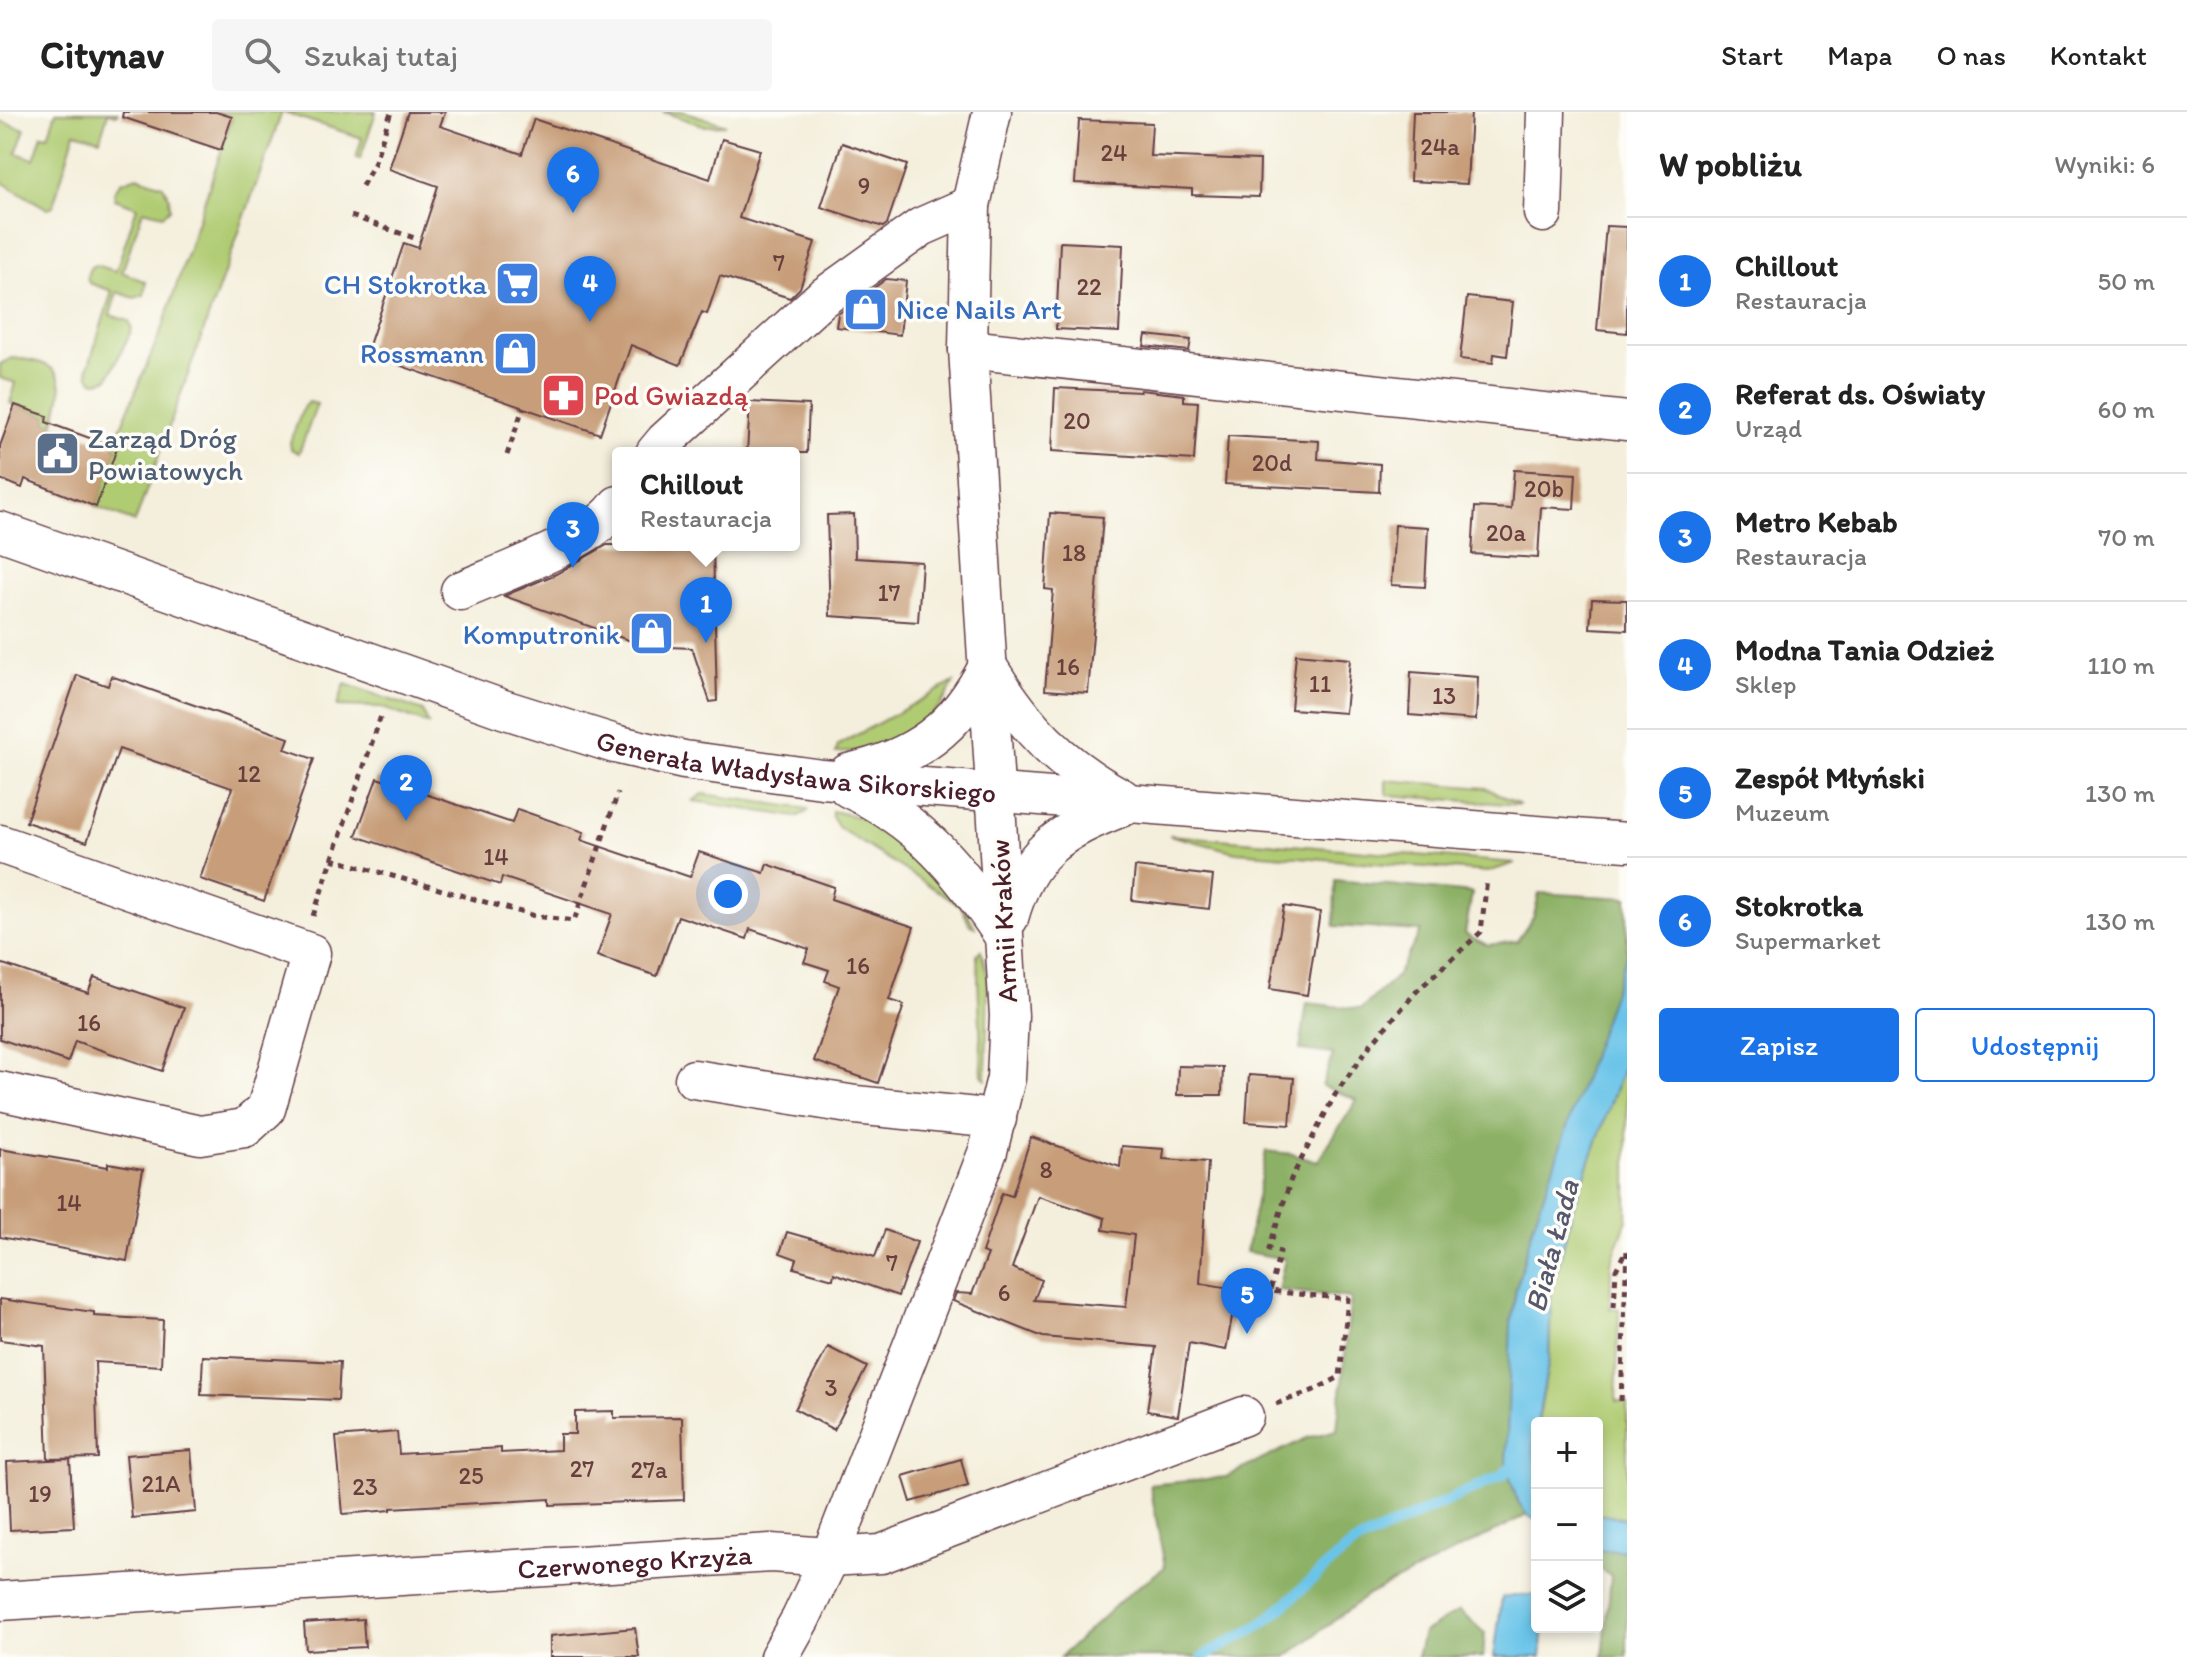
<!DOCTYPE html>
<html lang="pl">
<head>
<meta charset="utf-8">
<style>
	:root { --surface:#fff; --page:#f6f6f6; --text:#222; --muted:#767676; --line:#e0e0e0; --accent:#1a73e8 }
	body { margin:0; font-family:Itim,sans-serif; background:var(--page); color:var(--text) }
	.controls { position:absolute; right:24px; bottom:24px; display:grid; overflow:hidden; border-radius:8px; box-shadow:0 4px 12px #0003 }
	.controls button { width:72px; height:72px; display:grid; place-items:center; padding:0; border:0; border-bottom:2px solid var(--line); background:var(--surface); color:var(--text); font:40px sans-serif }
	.you { position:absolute; left:728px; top:782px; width:28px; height:28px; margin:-20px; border:6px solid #fff; border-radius:50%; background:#1a73e8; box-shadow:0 0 0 12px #1a73e833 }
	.badge { display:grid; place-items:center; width:52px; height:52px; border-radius:50%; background:var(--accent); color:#fff; font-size:26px; font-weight:700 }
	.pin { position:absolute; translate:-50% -66px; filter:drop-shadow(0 2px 4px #0008) }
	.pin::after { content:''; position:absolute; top:42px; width:28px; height:24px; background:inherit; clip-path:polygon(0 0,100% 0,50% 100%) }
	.popup { position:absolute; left:612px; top:335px; width:188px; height:104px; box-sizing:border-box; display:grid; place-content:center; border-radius:8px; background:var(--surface); filter:drop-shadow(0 2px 6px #0005); font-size:26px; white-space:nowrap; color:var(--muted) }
	.popup b { font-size:30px; color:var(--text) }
	.popup::after { content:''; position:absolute; left:50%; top:100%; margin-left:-16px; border:16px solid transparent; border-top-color:var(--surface) }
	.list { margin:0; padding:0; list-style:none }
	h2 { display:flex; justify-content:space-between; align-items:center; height:104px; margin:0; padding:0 32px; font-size:34px }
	h2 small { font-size:26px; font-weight:400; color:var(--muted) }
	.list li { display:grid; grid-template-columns:52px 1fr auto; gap:24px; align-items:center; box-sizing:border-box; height:128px; padding:0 32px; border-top:2px solid var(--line) }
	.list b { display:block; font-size:30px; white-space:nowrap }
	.list p { margin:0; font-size:26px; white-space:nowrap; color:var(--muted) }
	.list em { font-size:26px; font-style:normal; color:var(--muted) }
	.actions { display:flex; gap:16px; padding:24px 32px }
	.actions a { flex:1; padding:18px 0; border:2px solid var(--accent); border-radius:8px; text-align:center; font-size:28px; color:var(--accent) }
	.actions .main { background:var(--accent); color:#fff }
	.icon { flex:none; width:44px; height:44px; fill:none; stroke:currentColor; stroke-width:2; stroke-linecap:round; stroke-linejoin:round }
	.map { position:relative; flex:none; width:1627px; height:1545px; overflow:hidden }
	header { display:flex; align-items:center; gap:48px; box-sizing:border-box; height:112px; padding:0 40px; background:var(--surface); border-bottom:2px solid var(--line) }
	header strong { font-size:38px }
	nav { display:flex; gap:44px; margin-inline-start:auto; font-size:28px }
	.search { width:560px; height:72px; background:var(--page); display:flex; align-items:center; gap:20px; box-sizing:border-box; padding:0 28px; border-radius:8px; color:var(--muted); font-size:30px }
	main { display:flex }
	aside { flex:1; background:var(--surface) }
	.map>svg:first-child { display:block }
	.green { fill:#b0cc73; stroke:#7d764f; stroke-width:2 }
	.forest { fill:#8cb065; stroke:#6b6848; stroke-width:2 }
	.water { fill:#6bc4e9; stroke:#5a728a; stroke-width:2 }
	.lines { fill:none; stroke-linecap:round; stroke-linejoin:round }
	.stream { stroke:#6bc4e9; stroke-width:11 }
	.building { fill:#c79e79; fill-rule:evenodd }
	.minor-casing { stroke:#643e46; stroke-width:41 }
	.path { stroke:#643e46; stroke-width:5; stroke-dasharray:6 6; stroke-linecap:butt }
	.minor { stroke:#fff; stroke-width:38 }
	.labels { text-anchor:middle; stroke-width:7; stroke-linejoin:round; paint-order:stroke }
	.number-label { font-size:24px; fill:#693f3e }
	.shop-label { font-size:28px; fill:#366cbe; stroke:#fdfcf7; text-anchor:end }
	.health-label { font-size:28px; fill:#be3a42; stroke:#fdfcf7; text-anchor:start }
	.service-label { font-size:28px; fill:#4e5e75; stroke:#fdfcf7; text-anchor:start }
	.street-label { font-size:28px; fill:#4a1f2b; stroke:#fdfcf7 }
	.water-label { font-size:30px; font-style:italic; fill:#56596e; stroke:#fdfcf7 }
</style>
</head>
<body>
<header>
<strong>Citynav</strong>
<div class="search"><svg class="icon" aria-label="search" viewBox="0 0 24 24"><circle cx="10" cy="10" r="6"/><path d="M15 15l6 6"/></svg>Szukaj tutaj</div>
<nav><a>Start</a><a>Mapa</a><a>O nas</a><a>Kontakt</a></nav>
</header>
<main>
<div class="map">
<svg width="1627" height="1545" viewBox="0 0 1627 1545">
	<rect width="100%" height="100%" fill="#fdfcf7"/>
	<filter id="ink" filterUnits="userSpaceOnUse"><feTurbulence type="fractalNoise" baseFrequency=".0125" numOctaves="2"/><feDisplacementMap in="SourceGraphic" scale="16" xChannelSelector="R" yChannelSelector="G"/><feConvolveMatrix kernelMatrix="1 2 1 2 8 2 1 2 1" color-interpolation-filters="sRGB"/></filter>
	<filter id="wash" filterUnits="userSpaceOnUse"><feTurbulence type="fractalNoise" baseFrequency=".006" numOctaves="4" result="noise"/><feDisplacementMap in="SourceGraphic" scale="32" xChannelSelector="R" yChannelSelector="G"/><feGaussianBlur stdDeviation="1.8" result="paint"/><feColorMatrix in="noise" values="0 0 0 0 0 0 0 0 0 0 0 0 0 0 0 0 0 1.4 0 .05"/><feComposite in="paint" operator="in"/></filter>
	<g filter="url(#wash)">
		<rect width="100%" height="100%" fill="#f4efdc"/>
		<g class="green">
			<path d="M56 0H118L117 3 108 1 100 27 75 20 53 94 48 97 0 69V9L25 17 16 41 34 47 42 23 48 24Z"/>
			<path d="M216 0H282L135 410 96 395 117 336 113 334 163 214 232 6Z"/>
			<path d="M282 0H376L360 47 356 46 362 26Z"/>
			<path d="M663 0H686L726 13 705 14Z"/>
			<path d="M137 64 163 73 169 85 170 97 163 103 143 98 122 160 146 170 144 183 134 186 117 180 110 203 129 209 132 217 109 265 102 269 94 270 89 264 88 256 112 179 89 171C86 165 88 155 95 153L116 159 137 95 115 87 114 80 121 70Z"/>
			<path d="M12 246C67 250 67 268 53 313L46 310 47 304 10 291 16 271 0 266V252Z"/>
			<path d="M309 290 317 292 299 341 291 337 290 330 304 294Z"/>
			<path d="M954 570C934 616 885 639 836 641L838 633Z"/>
			<path d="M345 572 423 599 428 612 380 595 337 594Z"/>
			<path d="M1386 668 1486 676 1520 693 1389 683 1386 681Z"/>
			<path d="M703 682 808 697 807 700 796 705 693 689Z"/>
			<path d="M832 699 864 706 898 725 964 794 975 815 970 813 961 794 839 716 832 705Z"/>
			<path d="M1169 723 1515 751 1488 760 1236 740Z"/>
			<path d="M981 838 988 865 986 967 982 963 977 842Z"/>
			<path d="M1627 945V1107L1611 1151 1610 1196 1619 1197 1616 1289 1627 1290V1407L1597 1402V1311H1538L1549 1247 1551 1182 1572 1099Z"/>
		</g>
		<g class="forest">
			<path d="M1335 768 1472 781 1465 822 1487 833 1517 829 1534 804 1539 781 1627 786V841L1620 866 1533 1114 1516 1177 1511 1212 1506 1353 1517 1388 1527 1403 1368 1483 1286 1545H1060L1128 1482 1165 1455 1150 1373 1226 1365 1307 1326 1337 1318 1351 1186 1278 1178 1285 1147 1246 1140 1266 1039 1292 1042 1317 1050 1357 988 1322 974 1333 942 1300 938 1307 891 1361 897 1396 865 1421 819 1334 814Z"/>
			<path d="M1597 1437 1603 1439 1627 1438V1545H1603L1611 1464 1597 1456Z"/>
			<path d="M1459 1499 1485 1521 1483 1545H1417L1423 1521Z"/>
		</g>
		<g class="water">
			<path d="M1627 841V945L1572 1099 1551 1182 1549 1247 1533 1335 1537 1355V1409L1527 1403 1517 1388 1506 1353 1511 1212 1516 1177 1533 1114Z"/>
			<path d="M1597 1402 1627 1407V1438L1603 1439 1597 1437Z"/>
			<path d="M1537 1482V1515H1544L1541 1545H1494L1502 1485Z"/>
		</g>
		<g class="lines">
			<path class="stream" d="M1203 1545C1225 1531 1249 1523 1269 1506 1299 1482 1324 1453 1356 1431L1503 1363 1518 1347"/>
		</g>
		<g id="blocks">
			<g class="building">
				<path d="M123 0H216L232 5 221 38 122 5Z"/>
				<path d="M408 0H445L440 14 522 42 534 7 710 67 722 27 760 38 739 106 815 130 800 176 790 186 720 164 707 202 702 200 680 253 631 233 600 322 366 242 404 131 418 136 438 74 389 57Z"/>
				<path d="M1413 0H1471L1467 72 1410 69Z"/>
				<path d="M1079 8 1152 11 1150 44 1260 48 1259 85 1192 83V77L1075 71Z"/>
				<path d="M842 31 907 53 887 112 883 115 821 95Z"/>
				<path d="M1606 114 1627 115V221L1597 218Z"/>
				<path d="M1060 130 1123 133 1119 220 1056 217Z"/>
				<path d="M886 167 906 169 900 223 836 215 838 202 862 185 873 186 874 176Z"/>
				<path d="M1467 185 1513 190 1507 244 1494 242 1493 251 1460 247Z"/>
				<path d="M1146 223 1191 228 1189 239 1144 234Z"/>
				<path d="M1055 276 1140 280V278L1184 283V289L1198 290 1194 348 1052 339Z"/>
				<path d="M750 290 809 293 807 341H747Z"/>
				<path d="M15 293 47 304 46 310 117 336 96 395 25 367 22 376 0 367V334Z"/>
				<path d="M1228 324 1319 329 1318 347 1380 352 1379 380 1225 372Z"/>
				<path d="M1514 358 1576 362 1574 397 1541 395 1538 446 1472 442 1475 395 1511 397Z"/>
				<path d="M1050 401 1103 405 1088 581 1045 578 1053 478 1045 477Z"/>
				<path d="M854 402 855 446 922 450 918 510 830 504 827 403Z"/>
				<path d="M1395 413 1428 415 1425 475 1391 473Z"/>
				<path d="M607 433H713L717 589 710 590 692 536 645 534 504 484 556 462Z"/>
				<path d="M1592 487 1627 488V518L1590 516Z"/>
				<path d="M1296 542 1350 547 1345 601 1291 597Z"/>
				<path d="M1411 560 1478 565 1476 608 1409 603Z"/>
				<path d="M77 563 108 574 111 564 289 626 285 637 314 647 264 789 200 767 232 676 119 637 87 730 26 710Z"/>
				<path d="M377 666 512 711 517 697 584 720 581 728 690 765 699 740 764 761 767 752 834 775 831 787 914 815 889 888 904 893 878 971 814 949 839 874 825 869 829 858 804 850 809 837 750 817 747 827 678 804 657 864 597 844 612 802 502 765 500 773 356 724Z"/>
				<path d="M1135 755 1213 764 1209 797 1132 788Z"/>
				<path d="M1284 794 1320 800 1307 883 1270 877Z"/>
				<path d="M0 851 88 881 94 865 184 896 162 959 75 929 68 950 0 927Z"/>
				<path d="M1178 954 1223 955 1222 983H1177Z"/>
				<path d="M1249 963 1294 966 1290 1013 1246 1010Z"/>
				<path d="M1031 1025 1120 1055 1122 1034 1164 1037 1163 1047 1208 1050 1200 1171 1237 1177 1226 1238 1189 1231 1178 1304 1147 1299 1156 1235 1043 1225 953 1189 956 1181 972 1182 988 1142 982 1140 1002 1081 1012 1084ZM1038 1084 1105 1106 1103 1118 1134 1123 1126 1195 1034 1188 1042 1168 1012 1156Z"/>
				<path d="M0 1037 108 1055V1051L143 1057 127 1149 0 1125Z"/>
				<path d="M885 1118 917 1130 898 1184 834 1161 833 1167 794 1156 797 1147 780 1141 787 1120 875 1145Z"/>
				<path d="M0 1187 94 1200V1204L163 1208 161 1254 95 1250 98 1346 48 1347 44 1234 0 1228Z"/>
				<path d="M828 1235 867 1255 834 1318 795 1297Z"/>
				<path d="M203 1244 340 1250 338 1288 201 1283Z"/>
				<path d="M614 1299V1306L682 1305 684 1388 550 1393V1387L391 1396V1398L343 1402 336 1325 397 1320 399 1342 501 1336V1341L560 1338V1322H575V1300Z"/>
				<path d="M191 1338 196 1400 132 1406 126 1343Z"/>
				<path d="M70 1347 74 1415 10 1418 7 1350Z"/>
				<path d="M961 1347 968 1374 911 1390 903 1364Z"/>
				<path d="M363 1507 365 1535 306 1538 304 1511Z"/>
				<path d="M635 1516 639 1545H550V1524Z"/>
			</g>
		</g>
	</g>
	<g filter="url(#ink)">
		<use href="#blocks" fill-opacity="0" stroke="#643e46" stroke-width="2"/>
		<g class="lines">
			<defs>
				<g id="minor">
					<path d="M1543 101 1546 0"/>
					<path d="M968 237 1627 309"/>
					<path d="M655 341 665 329 821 187 921 115 971 93"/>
					<path id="s1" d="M0 419 503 597 615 632 684 648 822 667 1627 730"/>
					<path d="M460 479C501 461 595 428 618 393"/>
					<path d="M988 555C1025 615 1059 652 1122 686"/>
					<path d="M848 661C916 646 957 616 988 554"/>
					<path d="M848 676C921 710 959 757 1003 823"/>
					<path d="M0 732 311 841 266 997 245 1016 200 1023 0 979"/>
					<path d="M1009 806C1027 739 1062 718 1125 694"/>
					<path d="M694 967 855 993 997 1007"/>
					<path id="s2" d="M0 1489 771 1441 830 1445 881 1442 1244 1304"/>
					<path d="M779 1545 801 1506 830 1445 988 1039 1006 966 1009 904 968 237 971 93 992 0"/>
				</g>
			</defs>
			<use href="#minor" class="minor-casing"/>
			<g class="path">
				<path d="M362 74 374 52 391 0"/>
				<path d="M351 104 420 128"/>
				<path d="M507 343 523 296"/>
				<path d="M332 747 535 804 574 809 618 681"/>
				<path d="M313 804 381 604"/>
				<path d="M1614 1195 1616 1158 1625 1140"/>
				<path d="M1621 1289 1627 1137"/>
				<path d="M1276 1292 1312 1279 1340 1265 1348 1187 1270 1179 1280 1140 1269 1137 1291 1067 1336 981 1371 932 1417 879 1481 820 1487 767"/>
			</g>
			<use href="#minor" class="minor"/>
		</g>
	</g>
	<defs>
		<symbol id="supermarket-square" viewBox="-11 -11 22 22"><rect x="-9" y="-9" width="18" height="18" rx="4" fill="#3f7fe0" stroke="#fdfcf7"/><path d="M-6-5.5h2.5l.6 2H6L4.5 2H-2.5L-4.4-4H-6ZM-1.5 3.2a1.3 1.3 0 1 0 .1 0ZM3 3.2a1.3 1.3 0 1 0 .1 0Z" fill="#fff"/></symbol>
		<symbol id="shop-square" viewBox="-11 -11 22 22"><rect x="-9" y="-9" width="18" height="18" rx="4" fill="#3f7fe0" stroke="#fdfcf7"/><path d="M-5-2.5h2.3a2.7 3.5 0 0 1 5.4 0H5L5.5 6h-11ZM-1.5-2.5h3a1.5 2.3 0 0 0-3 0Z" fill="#fff"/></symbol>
		<symbol id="pharmacy-square" viewBox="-11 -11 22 22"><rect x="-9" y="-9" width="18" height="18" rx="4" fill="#e0444e" stroke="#fdfcf7"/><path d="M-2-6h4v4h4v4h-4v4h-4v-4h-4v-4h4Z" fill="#fff"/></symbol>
		<symbol id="civic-square" viewBox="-11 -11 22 22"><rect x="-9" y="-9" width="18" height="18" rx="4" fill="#5c6f8a" stroke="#fdfcf7"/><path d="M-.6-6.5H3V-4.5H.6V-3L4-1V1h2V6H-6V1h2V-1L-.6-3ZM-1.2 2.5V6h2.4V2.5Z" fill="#fff"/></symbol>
	</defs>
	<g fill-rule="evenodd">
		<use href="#supermarket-square" x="492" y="146" width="51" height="51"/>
		<use href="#shop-square" x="840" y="172" width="51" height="51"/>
		<use href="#shop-square" x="490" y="216" width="51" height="51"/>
		<use href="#pharmacy-square" x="538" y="258" width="51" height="51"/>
		<use href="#civic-square" x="32" y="316" width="51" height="51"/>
		<use href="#shop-square" x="626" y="496" width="51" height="51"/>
	</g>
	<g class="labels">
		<g class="number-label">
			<text x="1440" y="43">24a</text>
			<text x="1114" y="49">24</text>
			<text x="864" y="82">9</text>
			<text x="779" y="159">7</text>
			<text x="1089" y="183">22</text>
			<text x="1077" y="317">20</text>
			<text x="1272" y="359">20d</text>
			<text x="1544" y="385">20b</text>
			<text x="1506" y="429">20a</text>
			<text x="1074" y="449">18</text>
			<text x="889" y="489">17</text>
			<text x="1068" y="563">16</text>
			<text x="1320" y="580">11</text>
			<text x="1444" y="592">13</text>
			<text x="249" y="670">12</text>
			<text x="496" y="753">14</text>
			<text x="858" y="862">16</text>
			<text x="89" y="919">16</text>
			<text x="1046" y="1066">8</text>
			<text x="69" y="1099">14</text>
			<text x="892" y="1159">7</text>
			<text x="1004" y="1189">6</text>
			<text x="831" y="1284">3</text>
			<text x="582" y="1365">27</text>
			<text x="649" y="1366">27a</text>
			<text x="471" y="1372">25</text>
			<text x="161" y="1380">21A</text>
			<text x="365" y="1383">23</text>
			<text x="40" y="1390">19</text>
		</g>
		<g class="shop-label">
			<text x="487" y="182">CH Stokrotka</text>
			<text x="896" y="207" text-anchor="start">Nice Nails Art</text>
			<text x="484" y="251">Rossmann</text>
			<text x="620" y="532">Komputronik</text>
		</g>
		<g class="health-label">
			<text x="594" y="293">Pod Gwiazdą</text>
		</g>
		<g class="service-label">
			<text x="88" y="336">Zarząd Dróg<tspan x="88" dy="32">Powiatowych</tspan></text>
		</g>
		<g class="street-label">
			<text dy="10" stroke="none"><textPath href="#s1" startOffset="834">Generała Władysława Sikorskiego</textPath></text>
			<text transform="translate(1003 809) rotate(-93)" y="10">Armii Kraków</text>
			<text dy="10" stroke="none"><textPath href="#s2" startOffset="636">Czerwonego Krzyża</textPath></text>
		</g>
		<g class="water-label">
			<text transform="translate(1552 1134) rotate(-75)" y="10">Biała Łada</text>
		</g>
	</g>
</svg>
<div class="controls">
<button>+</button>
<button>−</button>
<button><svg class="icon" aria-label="layers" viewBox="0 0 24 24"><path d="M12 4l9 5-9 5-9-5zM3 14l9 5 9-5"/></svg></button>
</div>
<div class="you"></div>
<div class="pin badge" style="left:706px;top:531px">1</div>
<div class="popup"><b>Chillout</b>Restauracja</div>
<div class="pin badge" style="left:406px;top:709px">2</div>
<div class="pin badge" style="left:573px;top:456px">3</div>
<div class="pin badge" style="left:590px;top:210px">4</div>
<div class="pin badge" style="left:1247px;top:1222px">5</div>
<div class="pin badge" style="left:573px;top:101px">6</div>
</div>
<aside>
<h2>W pobliżu<small>Wyniki: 6</small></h2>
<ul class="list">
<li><span class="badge">1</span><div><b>Chillout</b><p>Restauracja</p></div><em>50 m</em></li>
<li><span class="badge">2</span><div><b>Referat ds. Oświaty</b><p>Urząd</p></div><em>60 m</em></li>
<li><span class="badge">3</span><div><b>Metro Kebab</b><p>Restauracja</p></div><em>70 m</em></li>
<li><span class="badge">4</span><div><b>Modna Tania Odzież</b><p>Sklep</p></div><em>110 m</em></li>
<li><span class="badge">5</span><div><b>Zespół Młyński</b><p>Muzeum</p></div><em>130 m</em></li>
<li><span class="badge">6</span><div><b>Stokrotka</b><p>Supermarket</p></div><em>130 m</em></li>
</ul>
<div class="actions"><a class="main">Zapisz</a><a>Udostępnij</a></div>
</aside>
</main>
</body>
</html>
